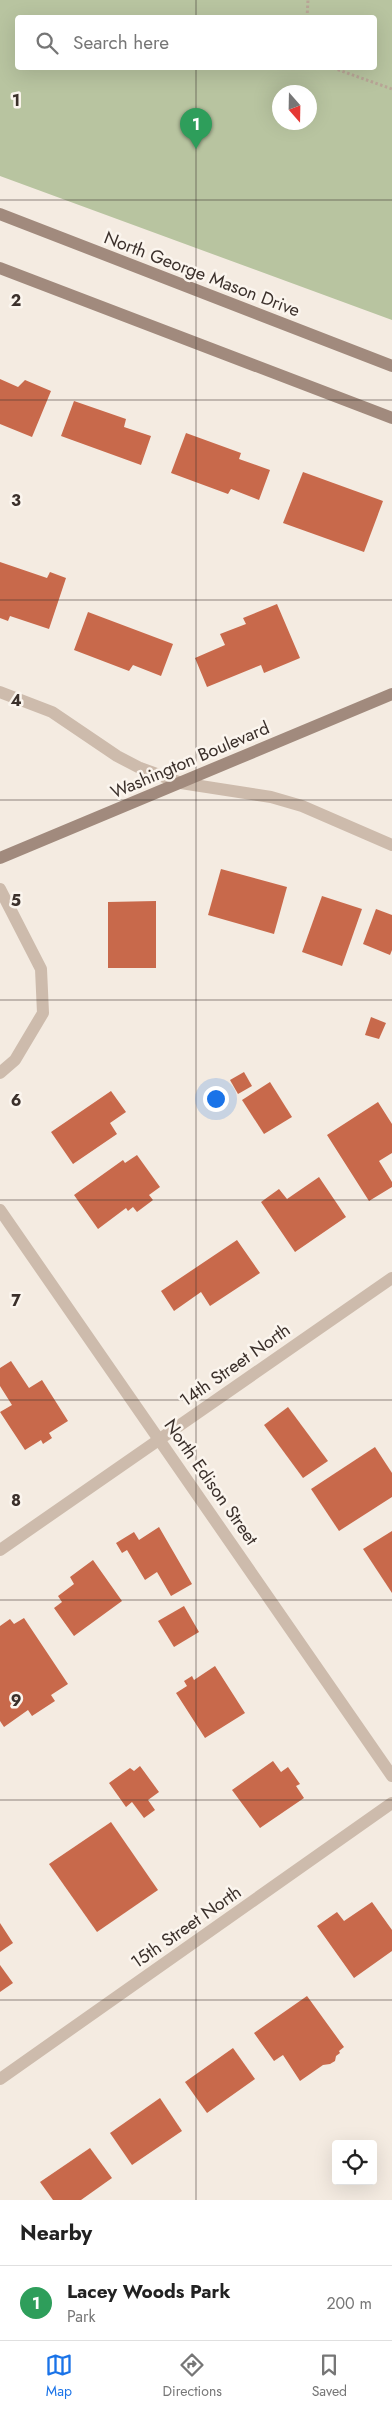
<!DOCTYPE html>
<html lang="en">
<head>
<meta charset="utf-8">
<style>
	:root { --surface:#fff; --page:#f6f6f6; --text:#222; --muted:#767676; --line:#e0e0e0; --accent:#1a73e8 }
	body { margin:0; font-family:Jost,sans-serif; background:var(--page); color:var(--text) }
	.controls { position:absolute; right:15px; bottom:15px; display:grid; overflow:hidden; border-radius:5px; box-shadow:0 5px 20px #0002 }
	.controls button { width:45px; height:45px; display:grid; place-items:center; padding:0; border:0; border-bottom:1px solid var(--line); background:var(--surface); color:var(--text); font:25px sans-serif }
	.compass { position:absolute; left:272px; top:85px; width:45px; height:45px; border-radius:50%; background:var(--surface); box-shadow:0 5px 20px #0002; rotate:160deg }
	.you { position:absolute; left:215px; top:1098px; width:18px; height:18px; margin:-12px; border:4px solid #fff; border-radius:50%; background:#1a73e8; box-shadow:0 0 0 8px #1a73e833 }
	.badge { display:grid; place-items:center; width:32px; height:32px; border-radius:50%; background:var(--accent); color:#fff; font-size:16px; font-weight:700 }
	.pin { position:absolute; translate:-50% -41px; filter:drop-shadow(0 1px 2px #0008) }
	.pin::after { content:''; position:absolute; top:26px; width:18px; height:15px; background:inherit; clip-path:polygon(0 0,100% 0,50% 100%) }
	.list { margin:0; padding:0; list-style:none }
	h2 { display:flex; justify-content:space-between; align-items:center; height:65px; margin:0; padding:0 20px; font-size:21px }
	h2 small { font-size:16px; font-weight:400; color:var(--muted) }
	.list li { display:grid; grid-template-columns:32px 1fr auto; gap:15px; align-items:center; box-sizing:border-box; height:75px; padding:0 20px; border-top:1px solid var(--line) }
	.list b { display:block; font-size:19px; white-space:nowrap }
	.list p { margin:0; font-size:16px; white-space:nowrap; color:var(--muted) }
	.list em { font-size:16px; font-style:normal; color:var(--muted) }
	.icon { flex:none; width:28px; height:28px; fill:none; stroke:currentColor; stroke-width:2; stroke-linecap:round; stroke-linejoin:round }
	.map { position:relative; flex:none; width:392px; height:2200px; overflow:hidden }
	.search { position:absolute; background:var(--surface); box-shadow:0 5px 20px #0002; left:15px; right:15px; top:15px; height:55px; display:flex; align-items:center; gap:12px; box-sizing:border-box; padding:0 18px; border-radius:5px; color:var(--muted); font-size:19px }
	.sheet { height:140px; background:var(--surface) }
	nav { display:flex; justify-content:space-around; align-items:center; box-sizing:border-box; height:70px; border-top:1px solid var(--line); background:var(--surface); font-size:14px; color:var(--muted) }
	nav a { display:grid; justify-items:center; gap:2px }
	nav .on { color:var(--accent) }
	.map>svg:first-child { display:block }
	.green { fill:#b8c4a0; fill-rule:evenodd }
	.building { fill:#c8694b }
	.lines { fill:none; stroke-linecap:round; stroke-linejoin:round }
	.path { stroke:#b9a596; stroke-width:3; stroke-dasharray:2.5 2.5; stroke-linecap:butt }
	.minor { stroke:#cdbbac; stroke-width:12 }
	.secondary { stroke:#a18a7d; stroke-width:12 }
	.grid { fill:none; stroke:#3b302b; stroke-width:1; stroke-opacity:0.55 }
	.labels { text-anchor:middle; stroke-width:5; stroke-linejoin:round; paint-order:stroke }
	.street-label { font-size:18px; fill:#3b302b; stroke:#fbf5ee }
	.grid-label { font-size:16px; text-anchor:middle; font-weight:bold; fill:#3b302b; stroke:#fbf5ee; stroke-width:5; stroke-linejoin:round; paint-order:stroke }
</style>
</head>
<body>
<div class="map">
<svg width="392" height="2200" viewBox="0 0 392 2200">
	<rect width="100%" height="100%" fill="#f4ebe1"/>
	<path class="green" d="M0 0H392V320L0 176ZM18 18H374V68H18ZM280 92H310V122H280Z"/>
	<g class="building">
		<path d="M0 379 18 387 25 380 51 391 32 437 0 424Z"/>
		<path d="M74 401 126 419 124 427 151 436 141 465 61 436Z"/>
		<path d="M186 433 241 453 239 459 270 470 259 500 231 489 228 494 171 473Z"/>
		<path d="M303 472 383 501 364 552 283 523Z"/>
		<path d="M0 562 47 578 50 572 66 578 49 629 10 616 8 621 0 618Z"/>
		<path d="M277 604 300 658 264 673 261 665 207 687 195 658 225 645 220 634 246 624 243 618Z"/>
		<path d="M88 612 173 644 161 676 133 665 129 671 74 650Z"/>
		<path d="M221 869 287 887 274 934 208 915Z"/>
		<path d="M322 896 362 909 342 966 302 952Z"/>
		<path d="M156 901V968H108V902Z"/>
		<path d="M376 909 392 915V950L390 955 363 944Z"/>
		<path d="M371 1017 386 1023 379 1039 365 1035Z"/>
		<path d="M244 1072 252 1086 238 1094 230 1080Z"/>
		<path d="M270 1082 292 1117 264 1134 242 1100Z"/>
		<path d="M111 1091 126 1112 110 1123 117 1134 73 1164 51 1132Z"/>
		<path d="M378 1102 392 1124V1153L379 1161 392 1182V1187L369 1201 327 1135Z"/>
		<path d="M137 1155 160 1187 149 1195 153 1200 137 1212 133 1207 128 1211 126 1208 98 1229 74 1195 123 1160 125 1163Z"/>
		<path d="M319 1177 346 1217 295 1252 261 1202 279 1189 287 1199Z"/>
		<path d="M237 1240 260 1273 210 1306 201 1292 174 1311 161 1291Z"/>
		<path d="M11 1361 29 1388 42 1380 68 1421 49 1433 52 1438 43 1444 41 1440 25 1450 0 1412 12 1405 0 1386V1368Z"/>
		<path d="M288 1407 328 1461 303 1478 264 1425Z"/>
		<path d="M375 1447 392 1473V1497L339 1531 311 1489Z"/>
		<path d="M159 1527 192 1584 171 1596 157 1572 145 1580 127 1550 122 1553 116 1543 134 1532 139 1540Z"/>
		<path d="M392 1531V1593L363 1549Z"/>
		<path d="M93 1560 122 1601 74 1636 54 1608 62 1602 58 1596 74 1584 70 1577Z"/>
		<path d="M184 1606 199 1632 174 1647 158 1621Z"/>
		<path d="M24 1618 68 1684 51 1695 55 1701 32 1716 28 1710 4 1727 0 1721V1626L10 1619 14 1624Z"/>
		<path d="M215 1666 245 1713 205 1738 176 1693 187 1686 184 1681 192 1676 194 1680Z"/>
		<path d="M273 1761 281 1772 288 1767 300 1784 296 1786 304 1798 260 1828 232 1790Z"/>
		<path d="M140 1766 159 1792 148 1800 155 1810 144 1818 132 1802 126 1807 109 1783 130 1768 134 1771Z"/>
		<path d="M111 1822 158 1890 97 1932 49 1864Z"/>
		<path d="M372 1902 392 1930V1951L354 1978 317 1926 337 1912 344 1921Z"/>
		<path d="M0 1923 13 1943 0 1952Z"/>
		<path d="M0 1965 13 1983 0 1992Z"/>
		<path d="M307 1996 344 2047 339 2051 340 2053 336 2056 335 2061 330 2064 323 2065 300 2081 283 2055 274 2061 254 2033Z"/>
		<path d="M233 2048 255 2079 207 2113 185 2082Z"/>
		<path d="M160 2098 182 2131 132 2165 110 2133Z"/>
		<path d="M90 2148 112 2178 81 2200H53L40 2182Z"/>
	</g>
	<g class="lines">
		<g class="path">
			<path d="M307 18 308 0"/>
			<path d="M333 68 392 89"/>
		</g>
		<g class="minor">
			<path d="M0 692 52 712 117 756 140 768 181 783 271 797 302 806 392 845"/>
			<path d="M0 889 41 969 43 1013 15 1060 0 1073"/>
			<path d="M0 1210 392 1776"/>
			<path d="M0 1550 392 1278"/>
			<path d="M0 2079 392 1803"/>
		</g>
		<g class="secondary">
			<path d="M0 214 392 366"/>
			<path d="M0 268 392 418"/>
			<path d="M0 858 392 694"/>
		</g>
	</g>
	<path class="grid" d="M196 0V18M196 68V2200M0 200H392M0 400H392M0 600H392M0 800H392M0 1000H392M0 1200H392M0 1400H392M0 1600H392M0 1800H392M0 2000H392"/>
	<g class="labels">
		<g class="street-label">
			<text transform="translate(202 274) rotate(21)" y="6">North George Mason Drive</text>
			<text transform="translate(190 760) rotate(-23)" y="6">Washington Boulevard</text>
			<text transform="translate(235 1365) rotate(-35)" y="6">14th Street North</text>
			<text transform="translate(211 1482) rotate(55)" y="6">North Edison Street</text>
			<text transform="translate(186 1927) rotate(-35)" y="6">15th Street North</text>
		</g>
	</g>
	<g class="grid-label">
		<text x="16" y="106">1</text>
		<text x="16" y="306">2</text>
		<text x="16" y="506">3</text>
		<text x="16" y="706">4</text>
		<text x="16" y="906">5</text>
		<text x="16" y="1106">6</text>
		<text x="16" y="1306">7</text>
		<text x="16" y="1506">8</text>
		<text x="16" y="1706">9</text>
	</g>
</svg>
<div class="controls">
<button><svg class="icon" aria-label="locate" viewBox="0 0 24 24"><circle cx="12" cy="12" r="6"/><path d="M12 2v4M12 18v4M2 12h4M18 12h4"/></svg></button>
</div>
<svg class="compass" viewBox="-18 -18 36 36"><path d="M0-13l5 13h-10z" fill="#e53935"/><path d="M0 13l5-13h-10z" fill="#767676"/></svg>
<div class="you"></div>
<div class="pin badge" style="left:196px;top:149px;background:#2e9e5b">1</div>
<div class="search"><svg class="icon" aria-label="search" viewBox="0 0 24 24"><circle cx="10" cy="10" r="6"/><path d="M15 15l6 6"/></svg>Search here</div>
</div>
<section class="sheet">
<h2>Nearby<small></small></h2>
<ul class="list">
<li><span class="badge" style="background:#2e9e5b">1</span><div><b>Lacey Woods Park</b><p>Park</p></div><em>200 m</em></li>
</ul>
</section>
<nav>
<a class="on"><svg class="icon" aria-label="map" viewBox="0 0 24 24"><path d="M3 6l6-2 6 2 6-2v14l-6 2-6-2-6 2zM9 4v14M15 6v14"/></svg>Map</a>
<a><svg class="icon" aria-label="directions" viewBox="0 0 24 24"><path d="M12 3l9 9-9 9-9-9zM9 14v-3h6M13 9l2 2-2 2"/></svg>Directions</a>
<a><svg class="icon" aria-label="saved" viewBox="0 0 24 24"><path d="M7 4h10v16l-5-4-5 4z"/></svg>Saved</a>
</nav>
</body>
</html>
